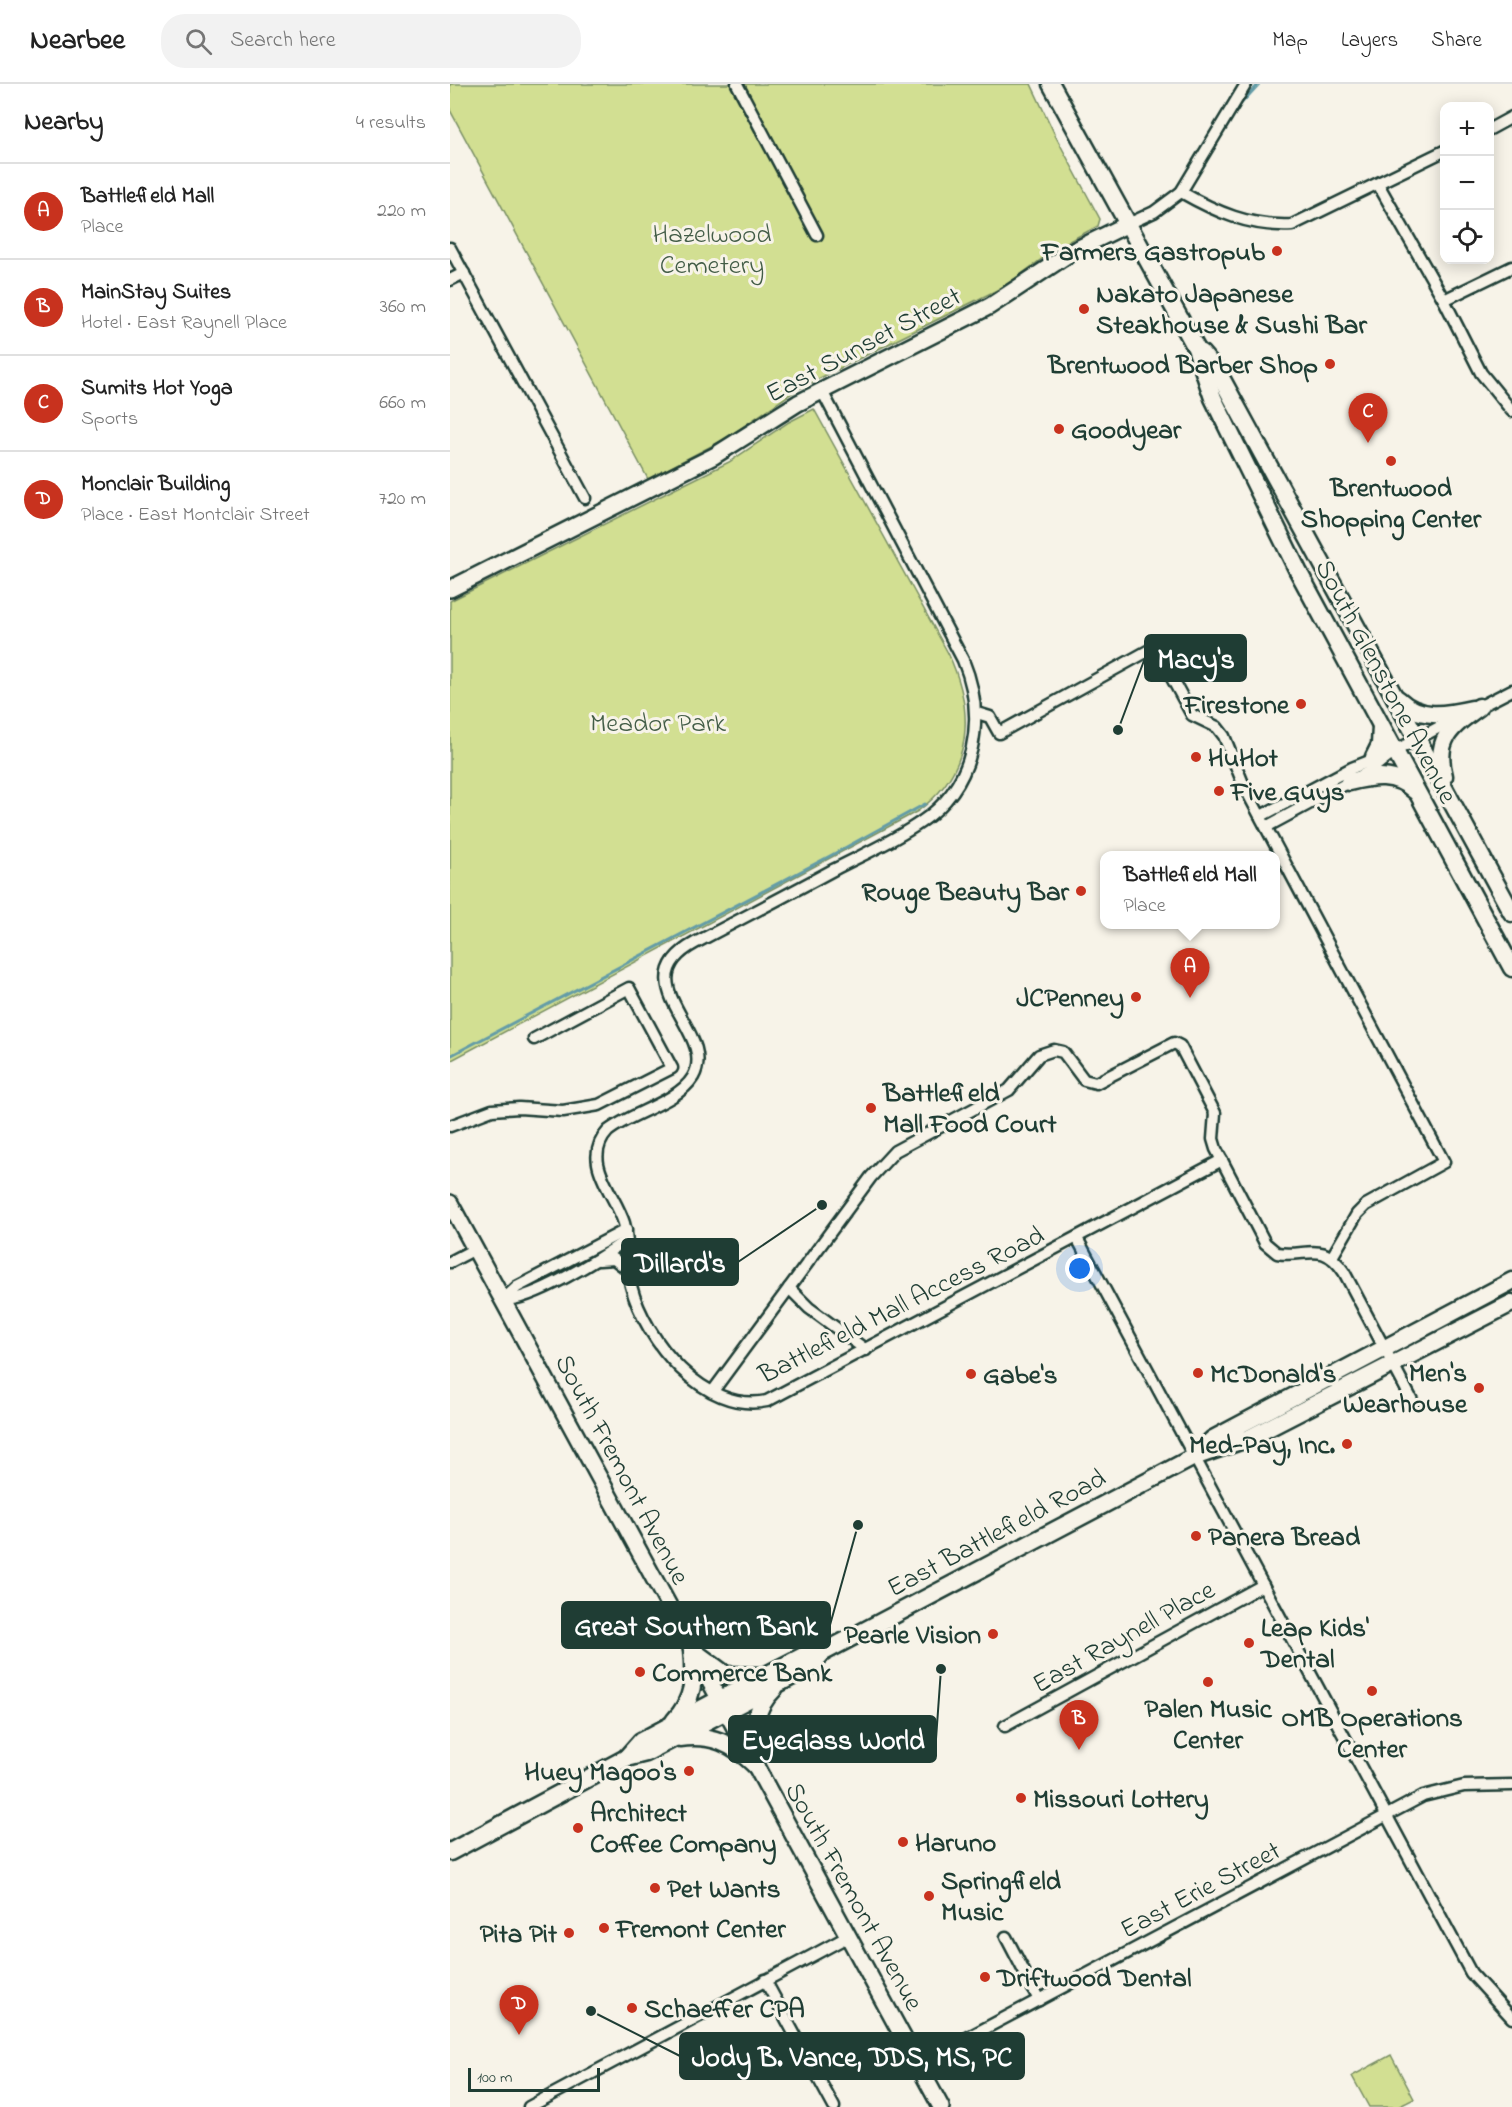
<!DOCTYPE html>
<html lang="en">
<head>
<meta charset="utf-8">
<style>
	:root { --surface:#fff; --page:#f2f2f2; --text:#222; --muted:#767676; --line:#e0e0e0; --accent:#c8321e }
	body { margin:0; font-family:"Indie Flower",sans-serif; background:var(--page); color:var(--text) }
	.controls { position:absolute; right:18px; top:18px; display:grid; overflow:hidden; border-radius:12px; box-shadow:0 3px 15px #0003 }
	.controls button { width:54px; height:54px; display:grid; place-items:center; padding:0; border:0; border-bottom:2px solid var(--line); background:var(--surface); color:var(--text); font:30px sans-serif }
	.scale { position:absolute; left:18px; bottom:15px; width:132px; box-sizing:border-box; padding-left:6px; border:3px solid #1f3d34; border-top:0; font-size:16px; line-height:21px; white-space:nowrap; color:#1f3d34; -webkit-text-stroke:4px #f7f3e8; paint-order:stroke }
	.you { position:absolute; left:630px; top:1185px; width:21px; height:21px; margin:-15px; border:4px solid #fff; border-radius:50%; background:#1a73e8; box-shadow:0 0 0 9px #1a73e833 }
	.badge { display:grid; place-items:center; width:39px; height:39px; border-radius:50%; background:var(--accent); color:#fff; font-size:20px; font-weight:700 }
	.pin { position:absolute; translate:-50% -50px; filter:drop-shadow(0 2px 3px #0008) }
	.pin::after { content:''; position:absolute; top:32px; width:21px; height:18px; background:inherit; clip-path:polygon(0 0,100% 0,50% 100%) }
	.popup { position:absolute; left:650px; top:767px; width:180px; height:78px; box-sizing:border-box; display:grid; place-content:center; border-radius:12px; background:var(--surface); filter:drop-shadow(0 2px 4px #0005); font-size:20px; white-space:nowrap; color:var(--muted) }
	.popup b { font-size:22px; color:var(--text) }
	.popup::after { content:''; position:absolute; left:50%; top:100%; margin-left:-12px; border:12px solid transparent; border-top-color:var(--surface) }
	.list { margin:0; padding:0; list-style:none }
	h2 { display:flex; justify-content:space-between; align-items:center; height:78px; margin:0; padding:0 24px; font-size:26px }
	h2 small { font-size:20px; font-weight:400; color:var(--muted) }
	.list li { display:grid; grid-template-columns:39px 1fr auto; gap:18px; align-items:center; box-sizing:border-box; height:96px; padding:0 24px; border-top:2px solid var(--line) }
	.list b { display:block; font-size:22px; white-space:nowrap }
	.list p { margin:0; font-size:20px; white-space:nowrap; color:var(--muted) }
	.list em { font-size:20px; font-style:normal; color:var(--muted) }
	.icon { flex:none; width:33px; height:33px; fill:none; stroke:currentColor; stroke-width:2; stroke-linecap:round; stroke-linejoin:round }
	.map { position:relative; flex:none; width:1062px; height:2023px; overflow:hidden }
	header { display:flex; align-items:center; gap:36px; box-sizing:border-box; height:84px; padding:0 30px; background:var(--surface); border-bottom:2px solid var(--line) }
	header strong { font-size:28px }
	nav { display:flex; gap:33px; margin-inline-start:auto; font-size:21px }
	.search { width:420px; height:54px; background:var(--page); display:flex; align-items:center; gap:15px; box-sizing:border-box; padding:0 21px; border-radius:24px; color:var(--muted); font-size:22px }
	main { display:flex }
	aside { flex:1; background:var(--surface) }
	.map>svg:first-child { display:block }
	.green { fill:#d2df92; stroke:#788e63; stroke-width:1.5 }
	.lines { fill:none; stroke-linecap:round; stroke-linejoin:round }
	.stream { stroke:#649ca7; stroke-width:3 }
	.street-casing { stroke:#1f3d34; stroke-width:15 }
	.secondary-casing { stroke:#1f3d34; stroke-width:20 }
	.primary-casing { stroke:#1f3d34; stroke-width:21 }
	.street { stroke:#f7f3e8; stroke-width:10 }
	.secondary { stroke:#f7f3e8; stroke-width:15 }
	.primary { stroke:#f7f3e8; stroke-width:16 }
	.poi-dot { fill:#c8321e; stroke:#f7f3e8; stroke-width:2 }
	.labels { text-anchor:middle; stroke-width:6; stroke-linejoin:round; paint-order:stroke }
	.park-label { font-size:27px; fill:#435d47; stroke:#f7f3e8 }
	.poi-label { font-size:27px; font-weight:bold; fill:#1f3d34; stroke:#f7f3e8; text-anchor:start }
	.street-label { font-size:27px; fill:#1f3d34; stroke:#f7f3e8 }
	.leader { fill:none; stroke:#1f3d34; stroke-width:2 }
	.callout-dot { fill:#1f3d34; stroke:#f7f3e8; stroke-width:2 }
	.callout { fill:#1f3d34; stroke:#1f3d34; stroke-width:2 }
	.callout-label { font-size:28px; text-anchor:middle; font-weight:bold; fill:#fff }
</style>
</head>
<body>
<header>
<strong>Nearbee</strong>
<div class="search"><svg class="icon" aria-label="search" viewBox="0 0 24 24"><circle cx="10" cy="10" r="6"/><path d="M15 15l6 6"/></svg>Search here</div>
<nav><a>Map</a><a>Layers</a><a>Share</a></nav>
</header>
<main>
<aside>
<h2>Nearby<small>4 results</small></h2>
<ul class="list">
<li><span class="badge">A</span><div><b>Battlefield Mall</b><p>Place</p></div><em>220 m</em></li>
<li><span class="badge">B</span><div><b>MainStay Suites</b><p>Hotel · East Raynell Place</p></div><em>360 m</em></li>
<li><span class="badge">C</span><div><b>Sumits Hot Yoga</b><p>Sports</p></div><em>660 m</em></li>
<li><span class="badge">D</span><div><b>Monclair Building</b><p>Place · East Montclair Street</p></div><em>720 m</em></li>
</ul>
</aside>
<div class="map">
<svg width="1062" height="2023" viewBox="0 0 1062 2023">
	<rect width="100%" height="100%" fill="#f7f3e8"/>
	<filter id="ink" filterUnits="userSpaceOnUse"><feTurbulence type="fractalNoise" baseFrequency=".0167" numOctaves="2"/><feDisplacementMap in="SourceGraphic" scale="12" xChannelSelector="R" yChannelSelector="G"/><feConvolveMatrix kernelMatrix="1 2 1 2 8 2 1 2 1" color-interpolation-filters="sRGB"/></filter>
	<g filter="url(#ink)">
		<g class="green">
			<path d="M0 0H581L606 53 650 135 648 142 608 163 555 202 348 305 275 355 198 395 0 26Z"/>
			<path d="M364 325 498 569C525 627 524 686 468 727L0 977V517L279 378 339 338Z"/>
			<path d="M941 1971 964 2015 948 2023H919L902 1992Z"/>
		</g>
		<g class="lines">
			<g class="stream">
				<path d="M788 23 809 0"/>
				<path d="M0 972 380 772 475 720"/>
			</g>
			<defs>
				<g id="street">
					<path d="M287 0 367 151"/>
					<path d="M1040 45 1062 33"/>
					<path d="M928 100 994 216 1031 289 1062 327"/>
					<path d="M731 108C766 128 800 143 842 141L994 67"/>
					<path d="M678 140 704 128 731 108 796 0"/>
					<path d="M0 164 135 414"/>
					<path d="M0 196 14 189"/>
					<path d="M994 216 1062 183"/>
					<path d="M372 307 513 576C537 634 526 701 471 738 444 757 412 771 383 786 337 811 291 835 245 859 172 899 269 948 243 993 228 1018 181 1029 158 1047 130 1077 165 1109 174 1139 180 1159 175 1182 181 1202 195 1256 254 1330 317 1317L772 1076"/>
					<path d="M1025 625 1062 606"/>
					<path d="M527 629 540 633 549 649 705 563 742 631 767 643 774 652 794 702 994 1078 916 1121 907 1130 882 1173"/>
					<path d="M811 732 902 684 945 667 1008 633"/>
					<path d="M816 743 918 688 942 669"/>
					<path d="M0 1042 42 1026 69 1024 113 1027 149 1021 222 984 179 904 84 955"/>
					<path d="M627 1154 1021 1889 1062 1934"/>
					<path d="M149 1176 164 1175 177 1185"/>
					<path d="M0 1178 25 1165"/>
					<path d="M339 1204 359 1224 416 1266"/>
					<path d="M53 1216 67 1203 176 1146"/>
					<path d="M53 1216C82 1217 151 1174 176 1156"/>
					<path d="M263 1307 421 1093 445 1067 559 1006 589 971 604 966 613 968 634 996 646 999 724 959 730 962 765 1029 763 1055 766 1065 815 1159 827 1169C857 1174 872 1155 894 1188L963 1318"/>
					<path d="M555 1642 813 1501"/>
					<path d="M556 1853 589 1916"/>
					<path d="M315 1896 384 2023"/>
					<path d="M468 1980 973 1712 1014 1702 1062 1701"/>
					<path d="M79 2023 399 1852"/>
				</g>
				<g id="secondary">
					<path d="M0 505 264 372 348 319 540 222 625 166 678 140"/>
					<path d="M0 1119 491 2023"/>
				</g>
				<g id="primary">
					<path d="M601 0 746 264 763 314 848 487 1062 884"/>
					<path d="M751 269 769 290 1062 829"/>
					<path d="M948 615C970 636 995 631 1022 625"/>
					<path d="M924 673 930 661 931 642"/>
					<path d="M994 692C984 655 1001 643 1029 623"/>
					<path d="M899 698C923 692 945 688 965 707"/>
					<path d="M749 1368 763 1355 1062 1197"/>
					<path d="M242 1566 276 1591 310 1592"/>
					<path d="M224 1637C244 1616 245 1594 242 1566"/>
					<path d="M230 1654C262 1650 282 1659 305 1681"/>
					<path d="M176 1674 191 1657 268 1616 353 1572 372 1569 744 1373 799 1354 1062 1219"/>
					<path d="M305 1681C303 1651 301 1627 324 1605"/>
					<path d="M0 1768 176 1674 196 1669 360 1583 372 1569"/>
				</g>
			</defs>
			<use href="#street" class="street-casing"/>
			<use href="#secondary" class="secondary-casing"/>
			<use href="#primary" class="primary-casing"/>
			<use href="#street" class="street"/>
			<use href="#secondary" class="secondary"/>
			<use href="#primary" class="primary"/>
		</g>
	</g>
	<g class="poi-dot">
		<circle cx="827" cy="167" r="6"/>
		<circle cx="634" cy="225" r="6"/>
		<circle cx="880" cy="280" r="6"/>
		<circle cx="609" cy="345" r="6"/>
		<circle cx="941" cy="377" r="6"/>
		<circle cx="851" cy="620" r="6"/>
		<circle cx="746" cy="673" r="6"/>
		<circle cx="769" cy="707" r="6"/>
		<circle cx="631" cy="807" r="6"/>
		<circle cx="686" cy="913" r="6"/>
		<circle cx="421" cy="1024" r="6"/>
		<circle cx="748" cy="1289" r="6"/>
		<circle cx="521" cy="1290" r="6"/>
		<circle cx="1029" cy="1304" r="6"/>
		<circle cx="897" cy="1360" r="6"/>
		<circle cx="746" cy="1452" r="6"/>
		<circle cx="543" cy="1550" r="6"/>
		<circle cx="799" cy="1559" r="6"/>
		<circle cx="190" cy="1588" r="6"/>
		<circle cx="758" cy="1598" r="6"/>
		<circle cx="922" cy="1607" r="6"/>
		<circle cx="239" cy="1687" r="6"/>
		<circle cx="571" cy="1714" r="6"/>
		<circle cx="128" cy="1744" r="6"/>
		<circle cx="453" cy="1758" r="6"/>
		<circle cx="205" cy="1804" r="6"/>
		<circle cx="479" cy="1812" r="6"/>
		<circle cx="154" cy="1844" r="6"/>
		<circle cx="119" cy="1849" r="6"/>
		<circle cx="535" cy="1893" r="6"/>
		<circle cx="182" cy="1924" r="6"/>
	</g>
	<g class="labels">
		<g class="park-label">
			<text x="262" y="158">Hazelwood<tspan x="262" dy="31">Cemetery</tspan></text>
			<text x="208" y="647">Meador Park</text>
		</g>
		<g class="poi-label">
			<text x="815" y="176" text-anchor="end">Farmers Gastropub</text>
			<text x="646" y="218">Nakato Japanese<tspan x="646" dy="31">Steakhouse &amp; Sushi Bar</tspan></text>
			<text x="868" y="289" text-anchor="end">Brentwood Barber Shop</text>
			<text x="621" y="354">Goodyear</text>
			<text x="941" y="412" text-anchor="middle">Brentwood<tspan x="941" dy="31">Shopping Center</tspan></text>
			<text x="839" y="629" text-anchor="end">Firestone</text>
			<text x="758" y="682">HuHot</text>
			<text x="781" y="716">Five Guys</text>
			<text x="619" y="816" text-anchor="end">Rouge Beauty Bar</text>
			<text x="674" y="922" text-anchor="end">JCPenney</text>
			<text x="433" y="1017">Battlefield<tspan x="433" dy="31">Mall Food Court</tspan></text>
			<text x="1017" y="1297" text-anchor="end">Men's<tspan x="1017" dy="31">Wearhouse</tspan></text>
			<text x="760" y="1298">McDonald's</text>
			<text x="533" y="1299">Gabe's</text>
			<text x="885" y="1369" text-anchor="end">Med-Pay, Inc.</text>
			<text x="758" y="1461">Panera Bread</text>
			<text x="811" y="1552">Leap Kids'<tspan x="811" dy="31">Dental</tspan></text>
			<text x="531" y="1559" text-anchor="end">Pearle Vision</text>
			<text x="202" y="1597">Commerce Bank</text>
			<text x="758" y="1633" text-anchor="middle">Palen Music<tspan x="758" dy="31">Center</tspan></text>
			<text x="922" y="1642" text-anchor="middle">OMB Operations<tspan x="922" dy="31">Center</tspan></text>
			<text x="227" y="1696" text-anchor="end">Huey Magoo's</text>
			<text x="583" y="1723">Missouri Lottery</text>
			<text x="140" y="1737">Architect<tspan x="140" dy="31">Coffee Company</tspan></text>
			<text x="465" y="1767">Haruno</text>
			<text x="491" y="1805">Springfield<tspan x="491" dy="31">Music</tspan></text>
			<text x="217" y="1813">Pet Wants</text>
			<text x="166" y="1853">Fremont Center</text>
			<text x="107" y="1858" text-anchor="end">Pita Pit</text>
			<text x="547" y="1902">Driftwood Dental</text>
			<text x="194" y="1933">Schaeffer CPA</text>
		</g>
		<g class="street-label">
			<text transform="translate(413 260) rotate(-28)" y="9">East Sunset Street</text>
			<text transform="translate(937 597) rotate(62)" y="9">South Glenstone Avenue</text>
			<text transform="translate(451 1220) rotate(-27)" y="9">Battlefield Mall Access Road</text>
			<text transform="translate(173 1385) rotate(62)" y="9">South Fremont Avenue</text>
			<text transform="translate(546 1448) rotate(-28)" y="9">East Battlefield Road</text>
			<text transform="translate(673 1552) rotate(-29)" y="9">East Raynell Place</text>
			<text transform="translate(750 1805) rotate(-28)" y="9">East Erie Street</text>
			<text transform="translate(405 1812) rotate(61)" y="9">South Fremont Avenue</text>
		</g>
	</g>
	<path class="leader" d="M668 646L695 574M372 1121L288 1178M408 1441L380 1541M491 1585L486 1655M141 1927L230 1972"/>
	<g class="callout-dot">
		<circle cx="668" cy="646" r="6"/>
		<circle cx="372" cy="1121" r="6"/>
		<circle cx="408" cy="1441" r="6"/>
		<circle cx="491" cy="1585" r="6"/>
		<circle cx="141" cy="1927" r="6"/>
	</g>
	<g class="callout">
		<rect x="695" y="551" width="101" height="46" rx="6"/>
		<rect x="172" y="1155" width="116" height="46" rx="6"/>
		<rect x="112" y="1518" width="268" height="46" rx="6"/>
		<rect x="279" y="1632" width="207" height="46" rx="6"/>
		<rect x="230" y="1949" width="344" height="46" rx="6"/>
	</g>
	<g class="callout-label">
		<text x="746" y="584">Macy's</text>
		<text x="230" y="1188">Dillard's</text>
		<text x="246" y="1551">Great Southern Bank</text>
		<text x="383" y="1665">EyeGlass World</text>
		<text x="402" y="1982">Jody B. Vance, DDS, MS, PC</text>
	</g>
</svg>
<div class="controls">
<button>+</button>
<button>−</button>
<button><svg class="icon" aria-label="locate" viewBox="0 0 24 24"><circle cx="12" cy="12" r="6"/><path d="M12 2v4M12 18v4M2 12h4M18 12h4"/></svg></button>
</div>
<div class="scale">100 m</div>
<div class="you"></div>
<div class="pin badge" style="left:740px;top:914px">A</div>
<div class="popup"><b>Battlefield Mall</b>Place</div>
<div class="pin badge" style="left:629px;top:1666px">B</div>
<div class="pin badge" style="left:918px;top:359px">C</div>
<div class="pin badge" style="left:69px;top:1951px">D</div>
</div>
</main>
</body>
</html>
